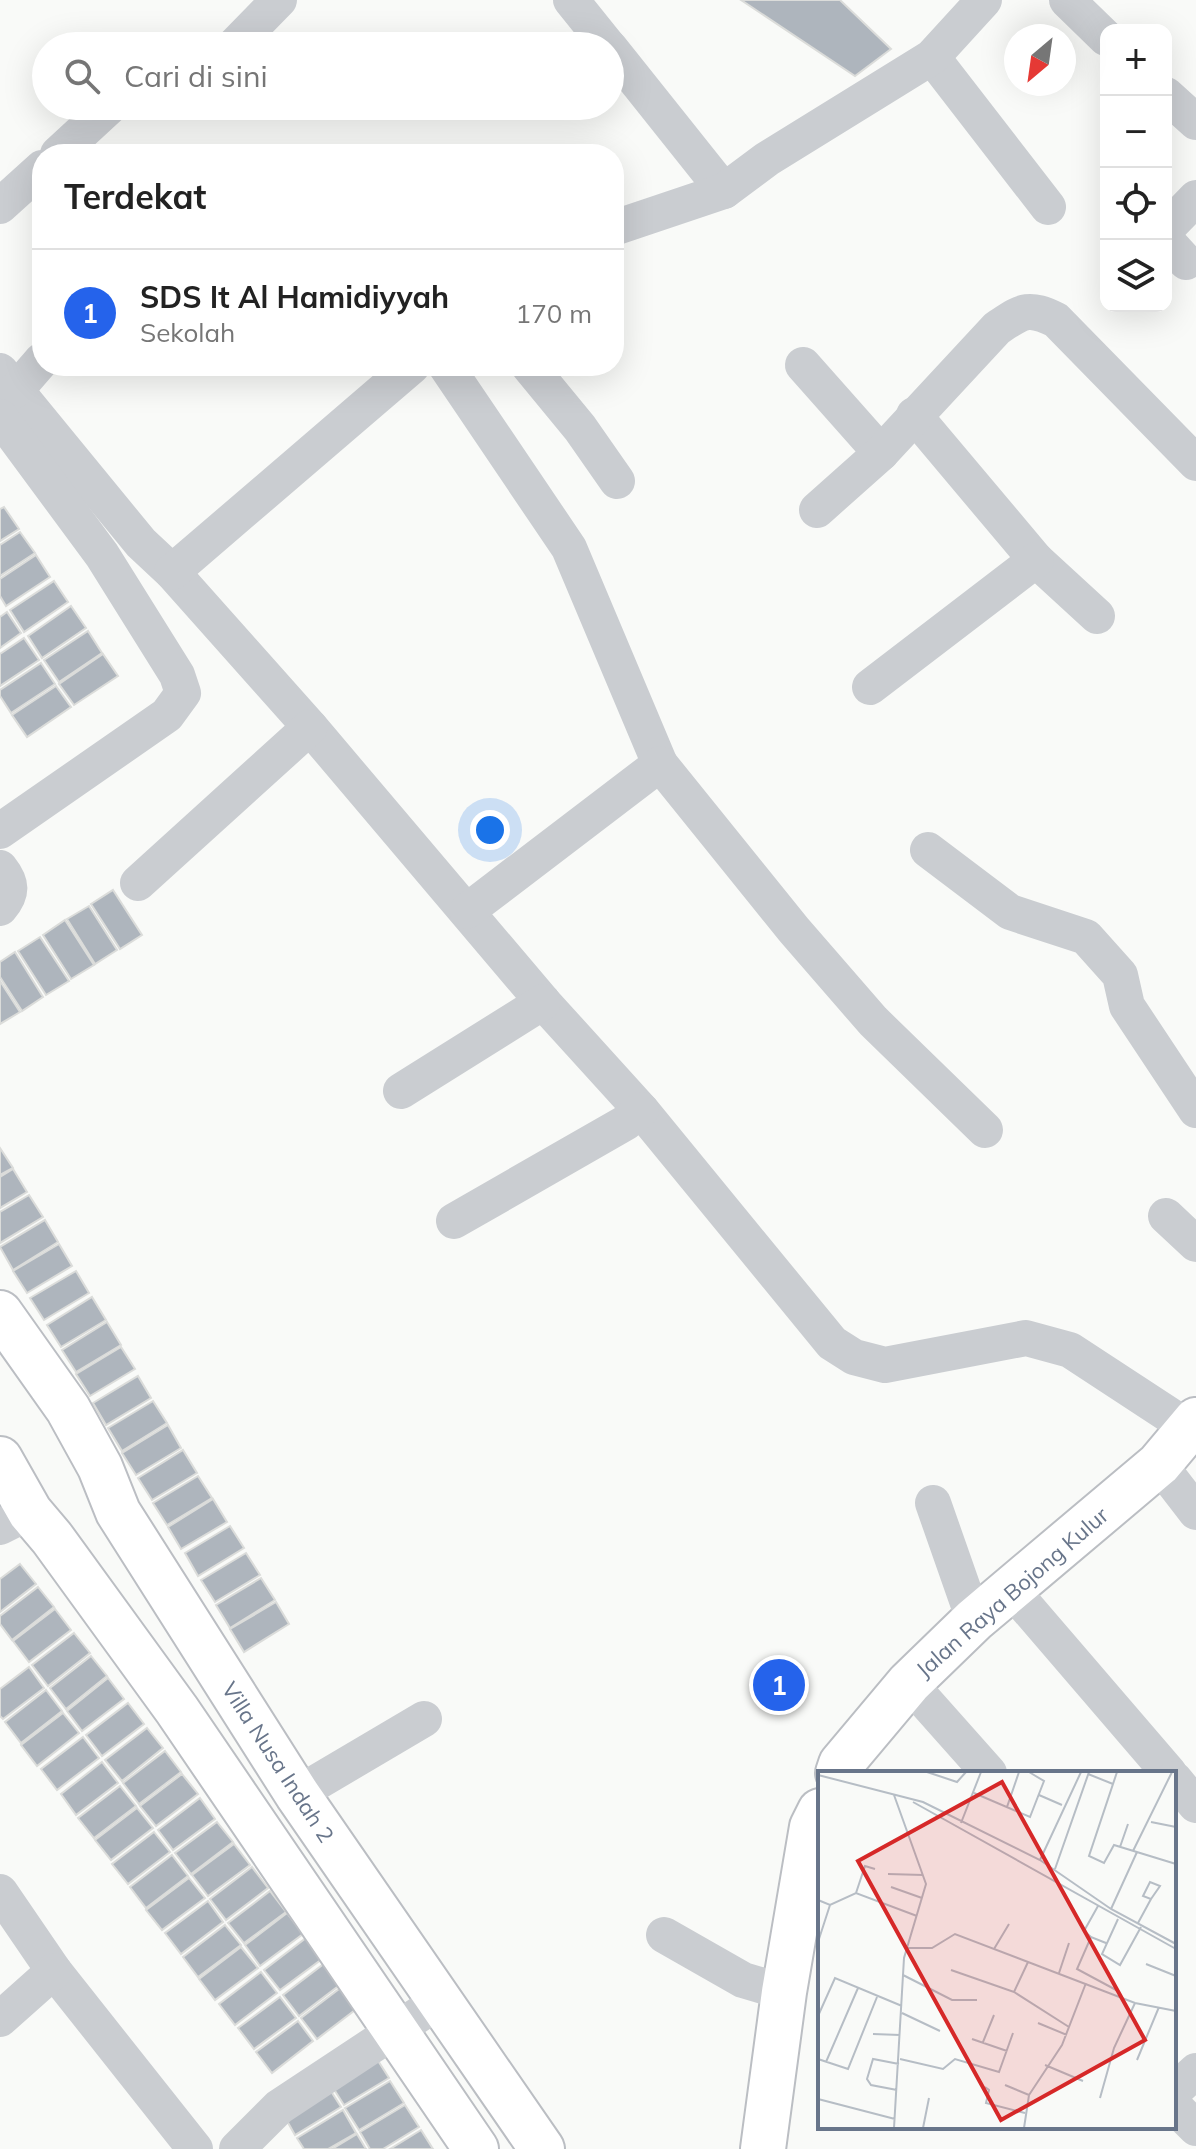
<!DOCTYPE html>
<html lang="id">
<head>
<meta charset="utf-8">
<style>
	:root { --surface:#fff; --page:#f6f6f6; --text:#222; --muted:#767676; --line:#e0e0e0; --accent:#2563eb }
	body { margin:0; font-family:Mulish,sans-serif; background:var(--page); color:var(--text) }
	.controls { position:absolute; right:24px; top:24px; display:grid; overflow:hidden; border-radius:16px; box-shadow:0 8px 32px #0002 }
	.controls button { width:72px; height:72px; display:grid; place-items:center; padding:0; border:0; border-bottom:2px solid var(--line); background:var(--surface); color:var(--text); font:40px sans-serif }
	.compass { position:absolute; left:1004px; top:24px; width:72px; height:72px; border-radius:50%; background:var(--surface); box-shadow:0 8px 32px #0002; rotate:209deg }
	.you { position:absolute; left:490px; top:830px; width:28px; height:28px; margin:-20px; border:6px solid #fff; border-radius:50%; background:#1a73e8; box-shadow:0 0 0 12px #1a73e833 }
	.badge { display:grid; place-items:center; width:52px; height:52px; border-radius:50%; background:var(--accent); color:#fff; font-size:26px; font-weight:700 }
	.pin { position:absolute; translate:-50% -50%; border:4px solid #fff; box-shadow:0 2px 8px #0006 }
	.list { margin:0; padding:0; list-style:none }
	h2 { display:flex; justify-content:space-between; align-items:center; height:104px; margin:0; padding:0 32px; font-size:34px }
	h2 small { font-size:26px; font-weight:400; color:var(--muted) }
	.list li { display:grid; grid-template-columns:52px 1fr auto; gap:24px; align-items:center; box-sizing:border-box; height:128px; padding:0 32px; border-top:2px solid var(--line) }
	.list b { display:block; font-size:30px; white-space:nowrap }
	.list p { margin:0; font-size:26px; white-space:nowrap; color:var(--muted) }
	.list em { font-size:26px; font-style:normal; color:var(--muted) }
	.icon { flex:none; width:44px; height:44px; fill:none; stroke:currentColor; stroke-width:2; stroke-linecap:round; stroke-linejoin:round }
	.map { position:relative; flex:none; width:1196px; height:2149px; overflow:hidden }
	.search { position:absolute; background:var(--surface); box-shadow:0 8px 32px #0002; left:32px; top:32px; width:592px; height:88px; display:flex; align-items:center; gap:20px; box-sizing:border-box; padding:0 28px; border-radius:44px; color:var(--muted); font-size:30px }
	.panel { position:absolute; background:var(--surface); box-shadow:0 8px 32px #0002; left:32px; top:144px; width:592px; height:232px; border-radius:32px }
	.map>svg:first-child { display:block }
	.building { fill:#aeb5bd; stroke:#dbdcda; stroke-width:2 }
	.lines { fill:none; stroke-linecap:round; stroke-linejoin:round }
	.major-casing { stroke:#bbbec3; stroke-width:48 }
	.minor { stroke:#cacdd1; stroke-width:36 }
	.major { stroke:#fff; stroke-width:44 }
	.labels { text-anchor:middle; stroke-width:8; stroke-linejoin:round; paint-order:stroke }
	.street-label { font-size:22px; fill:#68758a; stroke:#fff }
	.inset-road { fill:none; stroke:#b6bdc5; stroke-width:2 }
	.view { fill:#d62828; fill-opacity:0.15; stroke:#d62828; stroke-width:4 }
	.inset-edge { fill:none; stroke:#68758a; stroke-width:4 }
</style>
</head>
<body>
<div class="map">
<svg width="1196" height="2149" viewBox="0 0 1196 2149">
	<rect width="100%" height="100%" fill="#f9faf8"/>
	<g class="building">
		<path d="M741 0H840L891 49 855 76Z"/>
		<path d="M4 507 19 529 0 541V509Z"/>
		<path d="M20 532 35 553 0 576V545Z"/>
		<path d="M36 555 50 577 6 606 0 596V579Z"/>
		<path d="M54 581 68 602 24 632 10 610Z"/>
		<path d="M71 606 86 628 42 658 28 636Z"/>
		<path d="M7 612 21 633 0 648V617Z"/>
		<path d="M88 631 102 653 59 682 44 660Z"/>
		<path d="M24 638 39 660 0 686V654Z"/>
		<path d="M103 654 118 676 74 705 59 684Z"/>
		<path d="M41 663 55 684 11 713 0 696V690Z"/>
		<path d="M56 686 71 707 27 737 12 715Z"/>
		<path d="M113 890 142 935 120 949 91 904Z"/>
		<path d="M89 906 117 950 95 964 67 919Z"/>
		<path d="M65 920 94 965 71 979 43 935Z"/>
		<path d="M40 937 69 981 46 995 18 951Z"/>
		<path d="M15 952 43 997 22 1011 0 977V962Z"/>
		<path d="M0 981 20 1012 0 1024Z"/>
		<path d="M0 1148 13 1168 0 1175Z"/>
		<path d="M13 1169 27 1192 0 1208V1177Z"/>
		<path d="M29 1195 43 1217 0 1243V1212Z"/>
		<path d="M45 1220 58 1242 13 1270 0 1247Z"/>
		<path d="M59 1244 72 1266 27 1293 13 1271Z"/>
		<path d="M76 1271 89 1293 44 1320 30 1298Z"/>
		<path d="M92 1297 106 1320 61 1347 47 1325Z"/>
		<path d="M107 1322 121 1345 76 1372 62 1350Z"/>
		<path d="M121 1347 135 1369 90 1396 76 1374Z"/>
		<path d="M138 1376 151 1398 106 1425 93 1403Z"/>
		<path d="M153 1401 167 1423 122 1451 108 1428Z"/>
		<path d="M168 1425 181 1448 136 1475 122 1453Z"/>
		<path d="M183 1450 197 1473 152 1500 138 1478Z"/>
		<path d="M198 1476 212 1498 167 1525 153 1503Z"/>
		<path d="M213 1499 227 1522 181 1549 168 1527Z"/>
		<path d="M230 1526 244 1548 198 1576 185 1553Z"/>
		<path d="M246 1553 260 1575 215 1602 201 1580Z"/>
		<path d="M20 1564 36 1584 0 1612V1579Z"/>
		<path d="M261 1578 275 1600 230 1628 216 1605Z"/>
		<path d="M38 1587 54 1607 12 1640 0 1624V1616Z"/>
		<path d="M276 1602 289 1624 244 1652 230 1629Z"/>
		<path d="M55 1609 71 1630 29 1662 13 1641Z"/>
		<path d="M74 1633 90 1653 48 1686 32 1665Z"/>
		<path d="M91 1656 107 1676 66 1709 50 1688Z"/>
		<path d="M29 1667 44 1688 3 1719 0 1716V1689Z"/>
		<path d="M108 1678 124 1699 82 1731 67 1711Z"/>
		<path d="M46 1690 62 1711 21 1743 5 1722Z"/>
		<path d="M128 1703 144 1724 102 1756 86 1735Z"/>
		<path d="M63 1713 79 1733 37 1766 21 1745Z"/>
		<path d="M147 1728 163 1748 122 1781 105 1760Z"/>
		<path d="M83 1737 99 1758 57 1790 41 1769Z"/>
		<path d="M165 1751 181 1772 139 1804 123 1783Z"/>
		<path d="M102 1762 118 1783 76 1815 61 1794Z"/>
		<path d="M182 1774 198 1794 156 1826 140 1806Z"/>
		<path d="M120 1786 136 1806 94 1838 78 1818Z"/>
		<path d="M200 1798 215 1819 173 1850 158 1830Z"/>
		<path d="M137 1808 153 1828 111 1860 95 1840Z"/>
		<path d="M217 1822 233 1842 191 1874 175 1853Z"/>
		<path d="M154 1832 170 1852 128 1884 112 1864Z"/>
		<path d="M234 1844 250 1865 208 1896 192 1875Z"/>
		<path d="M172 1855 188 1876 146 1908 130 1887Z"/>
		<path d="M252 1867 268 1888 226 1920 210 1899Z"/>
		<path d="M189 1878 205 1898 162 1930 146 1910Z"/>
		<path d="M270 1891 286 1912 244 1943 228 1923Z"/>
		<path d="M208 1901 223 1922 181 1954 165 1933Z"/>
		<path d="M287 1913 303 1934 260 1966 245 1945Z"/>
		<path d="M225 1925 241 1945 198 1977 183 1957Z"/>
		<path d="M306 1938 322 1959 280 1990 264 1970Z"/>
		<path d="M241 1947 258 1968 215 2000 199 1979Z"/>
		<path d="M325 1963 341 1984 299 2016 283 1995Z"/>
		<path d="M261 1972 277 1993 235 2025 219 2004Z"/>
		<path d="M343 1986 359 2007 317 2039 301 2018Z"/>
		<path d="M280 1997 296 2018 254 2049 238 2028Z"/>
		<path d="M298 2021 313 2041 272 2073 256 2052Z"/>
		<path d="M375 2056 389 2078 344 2105 330 2083Z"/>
		<path d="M390 2081 404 2103 359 2130 345 2108Z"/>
		<path d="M327 2085 341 2107 295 2135 282 2112Z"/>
		<path d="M405 2105 419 2127 383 2149H370L360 2132Z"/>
		<path d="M343 2110 356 2133 328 2149H304L297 2138Z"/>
		<path d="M421 2130 433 2149H390Z"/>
		<path d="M357 2134 366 2149H332Z"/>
	</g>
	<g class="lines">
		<defs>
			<g id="major">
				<path d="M0 1313 68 1409 100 1467 118 1512 297 1794 542 2149"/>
				<path d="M0 1459 30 1512 52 1538 177 1710 476 2149"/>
				<path d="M838 1773 841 1764 909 1683 974 1620 1159 1464 1196 1420"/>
				<path d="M763 2149 784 1992 812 1827 820 1811"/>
			</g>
		</defs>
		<use href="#major" class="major-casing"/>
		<g class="minor">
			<path d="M571 0 608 46"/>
			<path d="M1067 0 1106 38"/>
			<path d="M234 46 279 0"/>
			<path d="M610 48 724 191"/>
			<path d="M932 57 1048 207"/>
			<path d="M1166 95 1196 122"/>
			<path d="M58 154 110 106"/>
			<path d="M0 206 42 168"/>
			<path d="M614 228 724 191 767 159 932 57 984 0"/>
			<path d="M1166 229 1196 198"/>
			<path d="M1166 240 1186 262"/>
			<path d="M803 365 881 453"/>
			<path d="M446 366 569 548 660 764"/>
			<path d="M529 366 580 428 617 481"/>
			<path d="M0 371 141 543 172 572 310 727 543 1002 641 1110 832 1343 854 1357 885 1365 1026 1338 1070 1350 1189 1428"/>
			<path d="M16 390 42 360"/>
			<path d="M914 415 1036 560 1097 616"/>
			<path d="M0 417 102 555 177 675 183 693 167 715 0 831"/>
			<path d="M817 510 881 453 997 328C1023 311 1027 306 1056 320L1196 463"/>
			<path d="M172 572 412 366"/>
			<path d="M870 687 1036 560"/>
			<path d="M928 850 1010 912 1086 937 1120 975 1127 1006 1196 1110"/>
			<path d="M0 868C12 883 13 893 0 908"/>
			<path d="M138 883 310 727"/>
			<path d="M467 911 660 764 794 930 873 1021 985 1130"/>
			<path d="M401 1091 543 1002"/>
			<path d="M1166 1216 1196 1244"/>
			<path d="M454 1221 625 1123 641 1110"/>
			<path d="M1159 1464 1196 1512"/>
			<path d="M933 1503 974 1620"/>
			<path d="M0 1527 30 1512"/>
			<path d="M1010 1588 1169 1773"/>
			<path d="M909 1683 989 1773"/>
			<path d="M1174 1779 1196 1805"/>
			<path d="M297 1794 424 1719"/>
			<path d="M0 1892 54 1971 195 2149"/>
			<path d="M664 1935 743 1980 784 1992"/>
			<path d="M0 2019 54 1971"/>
			<path d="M1174 2091 1196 2071"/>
			<path d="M1174 2106 1196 2128"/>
			<path d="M237 2149 279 2107 438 2002"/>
		</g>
		<use href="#major" class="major"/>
	</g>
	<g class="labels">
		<g class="street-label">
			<text transform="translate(1012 1592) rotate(-41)" y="8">Jalan Raya Bojong Kulur</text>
			<text transform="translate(278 1762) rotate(57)" y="8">Villa Nusa Indah 2</text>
		</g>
	</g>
	<g transform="translate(818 1771)">
		<rect width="358" height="358" fill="#f9faf8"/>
		<path class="inset-road" d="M109 1 139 11 148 1M299 1 271 85 286 92 296 74 358 93M270 3 295 13M0 4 105 31 222 89 293 138 358 173M156 22 212 46 226 10 211 1M221 24 244 34M95 31 358 178M189 36 201 1M333 51 358 56M143 52 163 1M302 76 310 53M315 80 354 1M222 89 263 1M237 98 271 1M70 103 105 104M73 116 104 127M38 122 47 95 57 98M0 129 12 134 38 122 99 145M293 138 319 81M300 148 284 183 302 194 323 156M320 152 333 128 325 125 332 111 342 115 333 128M273 166 266 160 280 135M0 171 12 134M288 172 273 166 259 198 300 220M89 177H114L137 163 317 232 358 240M176 178 191 153M328 193 358 205M133 199 196 221 210 191M241 202 251 172M85 204 134 229H159M196 221 251 256M84 242 122 260M0 245 17 207 84 235M220 252 249 264M55 263 82 264M154 268 189 280M165 271 176 244M0 288 30 298 59 226M82 288 125 298 137 288 181 301 195 262M319 289 341 236M8 291 40 217M227 294 265 310M187 314 211 324M167 316 171 319 168 332 207 342M79 319 53 314 49 308 55 288 81 293M282 327 296 277 317 232M0 328 77 348M76 357 86 187 108 113 76 24M105 357 111 327M206 357 211 324 244 274 268 212"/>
		<path class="view" d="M184 11 327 269 183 349 40 90Z"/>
		<rect width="358" height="358" class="inset-edge"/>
	</g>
</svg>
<div class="controls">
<button>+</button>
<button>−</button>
<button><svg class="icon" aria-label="locate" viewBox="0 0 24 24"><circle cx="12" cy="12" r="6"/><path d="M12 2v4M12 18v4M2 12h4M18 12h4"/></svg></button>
<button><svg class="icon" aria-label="layers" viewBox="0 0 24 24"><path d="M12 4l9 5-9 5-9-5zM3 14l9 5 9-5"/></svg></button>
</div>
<svg class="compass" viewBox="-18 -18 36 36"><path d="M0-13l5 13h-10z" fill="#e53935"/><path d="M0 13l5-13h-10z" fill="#767676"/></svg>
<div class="you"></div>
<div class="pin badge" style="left:779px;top:1685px">1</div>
<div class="search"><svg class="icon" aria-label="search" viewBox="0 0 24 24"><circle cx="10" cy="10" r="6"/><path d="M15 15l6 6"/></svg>Cari di sini</div>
<section class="panel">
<h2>Terdekat<small></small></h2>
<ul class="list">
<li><span class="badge">1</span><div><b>SDS It Al Hamidiyyah</b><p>Sekolah</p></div><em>170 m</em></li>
</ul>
</section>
</div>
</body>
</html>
